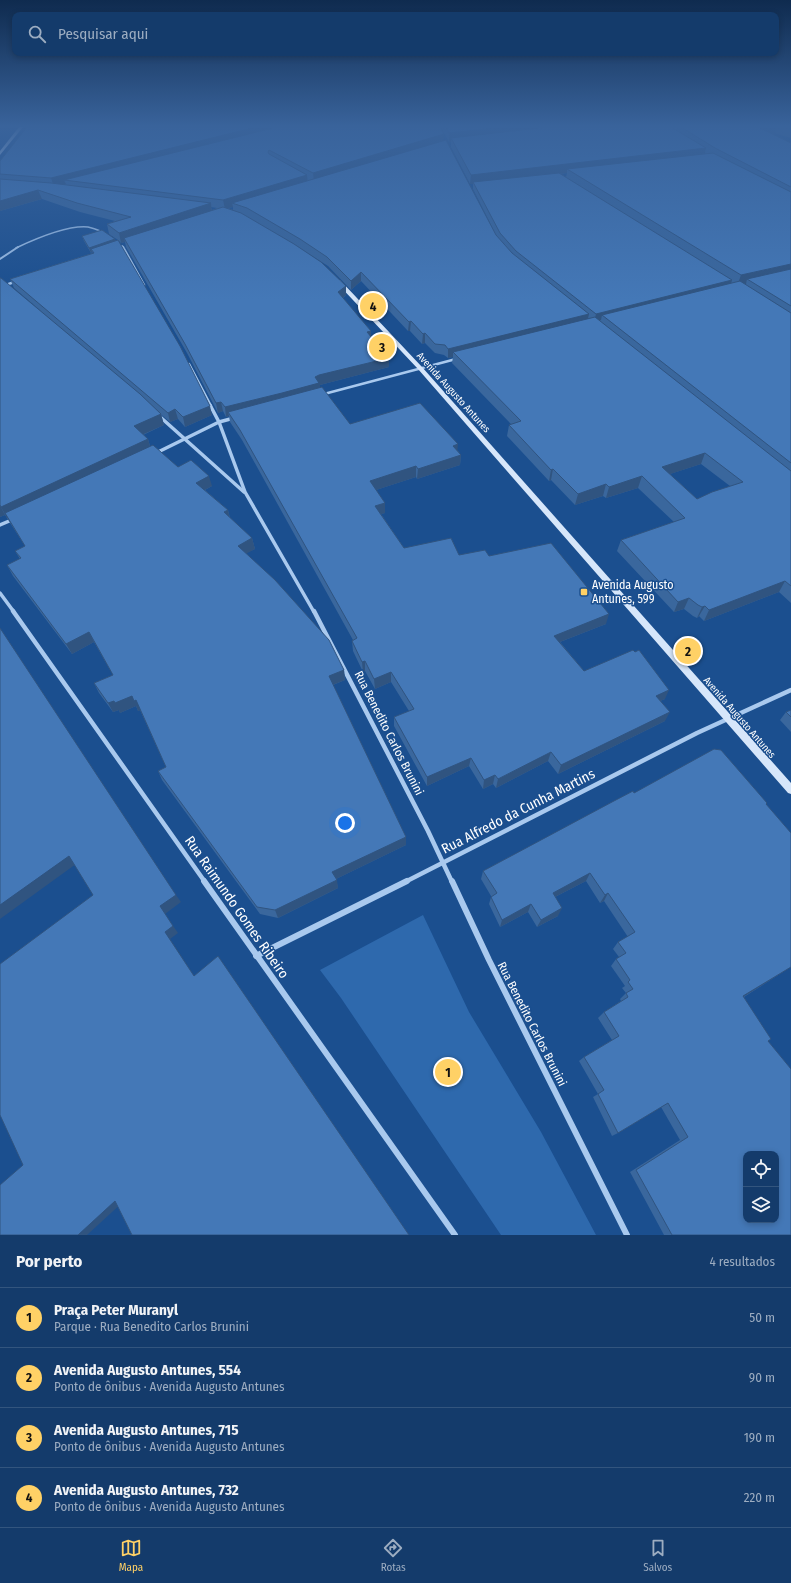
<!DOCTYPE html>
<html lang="pt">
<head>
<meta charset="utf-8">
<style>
	:root { --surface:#143b6b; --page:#214673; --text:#f1f3f6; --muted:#9dadc1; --line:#33557e; --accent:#ffd166 }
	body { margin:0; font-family:"Fira Sans Condensed",sans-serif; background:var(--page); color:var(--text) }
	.controls { position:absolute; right:12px; bottom:12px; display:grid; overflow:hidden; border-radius:8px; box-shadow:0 2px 6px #0003 }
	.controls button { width:36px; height:36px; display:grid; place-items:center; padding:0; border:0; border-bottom:1px solid var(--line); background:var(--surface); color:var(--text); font:20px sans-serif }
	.you { position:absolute; left:345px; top:823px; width:14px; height:14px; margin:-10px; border:3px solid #fff; border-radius:50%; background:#1a73e8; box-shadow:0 0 0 6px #1a73e833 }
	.badge { display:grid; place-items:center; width:26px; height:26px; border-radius:50%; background:var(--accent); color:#111; font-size:13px; font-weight:700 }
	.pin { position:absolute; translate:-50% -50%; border:2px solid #fff; box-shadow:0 1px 4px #0006 }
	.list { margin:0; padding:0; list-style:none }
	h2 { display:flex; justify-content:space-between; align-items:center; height:52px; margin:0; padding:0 16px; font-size:17px }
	h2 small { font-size:13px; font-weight:400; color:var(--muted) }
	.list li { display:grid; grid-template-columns:26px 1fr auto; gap:12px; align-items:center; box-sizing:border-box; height:60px; padding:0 16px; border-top:1px solid var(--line) }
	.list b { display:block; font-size:15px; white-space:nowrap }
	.list p { margin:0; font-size:13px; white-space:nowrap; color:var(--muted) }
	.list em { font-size:13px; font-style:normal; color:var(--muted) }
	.icon { flex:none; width:22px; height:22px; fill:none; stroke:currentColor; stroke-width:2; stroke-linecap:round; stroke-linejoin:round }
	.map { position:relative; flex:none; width:791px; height:1235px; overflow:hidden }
	.search { position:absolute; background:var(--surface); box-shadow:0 2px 6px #0003; left:12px; right:12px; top:12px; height:44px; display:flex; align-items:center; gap:10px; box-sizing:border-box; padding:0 14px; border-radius:8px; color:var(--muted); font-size:15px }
	.sheet { height:292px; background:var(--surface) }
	nav { display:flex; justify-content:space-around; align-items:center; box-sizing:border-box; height:56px; border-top:1px solid var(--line); background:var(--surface); font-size:11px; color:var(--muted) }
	nav a { display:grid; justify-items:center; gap:2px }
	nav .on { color:var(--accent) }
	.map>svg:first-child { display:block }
	.green { fill:#2e69ad }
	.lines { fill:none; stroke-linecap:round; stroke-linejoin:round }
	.river { fill:#3c6290; fill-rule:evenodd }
	.lane-far1 { stroke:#a9c9ee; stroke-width:1.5 }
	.lane { stroke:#a9c9ee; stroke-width:2 }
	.street-far4 { stroke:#a9c9ee; stroke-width:2 }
	.street-far3 { stroke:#a9c9ee; stroke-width:2.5 }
	.street-far2 { stroke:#a9c9ee; stroke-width:3.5 }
	.street-far1 { stroke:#a9c9ee; stroke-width:4.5 }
	.street { stroke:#a9c9ee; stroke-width:6 }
	.secondary { fill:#d6e6fa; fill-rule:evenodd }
	.wall { fill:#3a679d; fill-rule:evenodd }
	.shaded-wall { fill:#305480 }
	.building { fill:#4478b7; stroke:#305480; fill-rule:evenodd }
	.poi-dot { fill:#ffd166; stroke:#1b4f8f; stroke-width:1.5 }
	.labels { text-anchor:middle; stroke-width:3; stroke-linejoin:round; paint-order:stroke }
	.far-street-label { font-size:10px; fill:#fff; stroke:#1b4f8f }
	.poi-label { font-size:12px; fill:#fff; stroke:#1b4f8f; text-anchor:start }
	.street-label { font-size:12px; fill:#fff; stroke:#1b4f8f }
	.near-street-label { font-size:14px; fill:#fff; stroke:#1b4f8f }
</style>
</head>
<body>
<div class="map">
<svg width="791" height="1235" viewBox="0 0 791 1235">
	<rect width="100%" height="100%" fill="#1b4f8f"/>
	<path class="green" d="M423 915 469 1012 541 1132 596 1235H501L341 998 320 970Z"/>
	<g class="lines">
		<path class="river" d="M764 127H791V138L767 131Z"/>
		<path class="lane-far1" d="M16 248C35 239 67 225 88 227 93 228 98 230 103 232"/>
		<path class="lane" d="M0 259 18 247"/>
		<path class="street-far4" d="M122 246 123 248"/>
		<g class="street-far3">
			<path d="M123 247 144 285"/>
			<path d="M0 287 17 281"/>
			<path d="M189 364 211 406"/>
			<path d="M324 394 456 359"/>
		</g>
		<g class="street-far2">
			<path d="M210 405 219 422 245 492 314 612"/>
			<path d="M158 415 244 492"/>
			<path d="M156 453 219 422 234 418"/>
			<path d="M0 525 14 519"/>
			<path d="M0 593 14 612"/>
		</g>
		<g class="street-far1">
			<path d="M13 611 205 882"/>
			<path d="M314 611 428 831 452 882"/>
			<path d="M405 882 697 733 791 690"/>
		</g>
		<g class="street">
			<path d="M204 881 455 1235"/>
			<path d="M452 881 489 960 627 1235"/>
			<path d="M256 956 407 881"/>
		</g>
		<g class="secondary">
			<path d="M19 127H23L0 155V151Z"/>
			<path d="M336 280H340L422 367 791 783V794L788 793 418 369 336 282Z"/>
		</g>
	</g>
	<g class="wall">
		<path d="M441 127H777L775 134H773L791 143V603L779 592 704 621 699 616 697 618 693 616 684 609 674 612 617 551 621 540 674 522 638 488 606 498 603 496 575 505 551 480 549 481 507 436 509 425 511 424 452 363 453 357 448 358 444 355 435 353 425 343 422 344 410 331H408L361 281 351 290 328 266 295 245 346 286V295L343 298 371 331V337L389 358V367L320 385 319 387 350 424 458 451 461 455 460 465 417 479 416 477 376 490 385 503V513L381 514 404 548 459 555 489 556 606 624 560 642 584 671 665 699 660 701 665 721 558 774 548 761 496 788 493 784 483 789 469 766 427 786 394 726V717L409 711 391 682 375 689 365 671 363 672 353 651 352 641 353 640 242 440 230 422 229 416 226 417 223 411 218 413 187 353 126 247 125 242 121 243 118 240 212 415 185 427 178 419 170 422 158 412 161 414 164 425 143 435 148 439 150 446 178 467 212 486 205 490 228 510 230 518 252 538 255 549 246 553 344 670 345 680 333 685 406 837V845L336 879 338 888 278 918 260 914 162 780 158 771 166 767 140 710 138 711 136 706 120 713 119 710 113 712 99 693 94 683 113 675 94 642 72 654 13 576 7 565 20 559 15 551 25 546 5 515 0 517V278L41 311 14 288 10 279 93 253 92 252 91 253 84 241 82 236 115 239V241L118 240 109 234 107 224 115 221 80 212 42 199 0 211V161L444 141 496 235 473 189V184H470L451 147V142H449ZM567 173 566 177 561 174ZM211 207 217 208 212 210ZM233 207V210L228 208ZM701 464 730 486 697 499 670 474Z"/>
		<path d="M791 710V732L780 720 786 712Z"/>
		<path d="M634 793 767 803 766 804 783 972 744 997 768 1041 791 1235H664L630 1172 680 1140 661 1107 618 1133 612 1136 593 1097 598 1094 579 1061 584 1057 612 1040 598 1018 604 1012 621 1001 620 999 626 993 622 988 625 986 611 966 616 959 619 957 613 949 618 942 628 937 604 901 600 903 586 881 555 897 558 916 537 927 528 912 500 927 489 904 491 897V896L481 879 483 871Z"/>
	</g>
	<g class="shaded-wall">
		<path d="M256 127H291L64 180 66 184 54 187 51 178Z"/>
		<path d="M504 127H544V131L451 138V142H449V133Z"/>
		<path d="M765 127H777L775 134 757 137 760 128Z"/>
		<path d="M444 134 443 143 314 182 313 173Z"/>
		<path d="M706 148 704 157 567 169V173L474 184 473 182V184H470L471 175Z"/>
		<path d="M307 175 308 184 232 203 233 207 225 209 223 200Z"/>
		<path d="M38 190 42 199 0 211V201Z"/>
		<path d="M211 203 212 213 124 238 125 242 121 243 119 233Z"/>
		<path d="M115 239 116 244 91 249 92 252 91 253 89 248Z"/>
		<path d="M791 264V273L747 279 746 284 737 286 741 275Z"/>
		<path d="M361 272V281L351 290V281Z"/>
		<path d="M732 280 730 288 602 315 601 320 594 322 596 314Z"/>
		<path d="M346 286V295L339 301 338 292Z"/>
		<path d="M589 314 587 323 453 352V357L448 358V349Z"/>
		<path d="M411 321 410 331H408L409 322Z"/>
		<path d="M371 331V340L367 332Z"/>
		<path d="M425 333V343L422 344 423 334Z"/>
		<path d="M389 358V367L320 385V392L228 412 229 416 226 417 225 407 319 375Z"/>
		<path d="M221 402 223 411 218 413 216 403Z"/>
		<path d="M210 406 212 415 185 427 183 417Z"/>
		<path d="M175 409 178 419 170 422 168 413Z"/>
		<path d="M161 414 164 425 137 437 134 426Z"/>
		<path d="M148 439 151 450 7 518 1 507Z"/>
		<path d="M458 444 457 455 453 446Z"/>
		<path d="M705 453 701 464 658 478 662 467Z"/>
		<path d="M461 455 460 465 417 479 418 469Z"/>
		<path d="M416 466V477L370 492V481Z"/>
		<path d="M553 469 551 480 549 481 551 470Z"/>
		<path d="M209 476 212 486 199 493 196 483Z"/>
		<path d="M642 476 638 488 606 498 609 487Z"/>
		<path d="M606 484 603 496 575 505 578 494Z"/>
		<path d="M385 503V513L375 516V506Z"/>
		<path d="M0 505 5 515 0 517Z"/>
		<path d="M228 510 230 520 224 512Z"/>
		<path d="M252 538 255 549 240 557 238 546Z"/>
		<path d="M785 581 779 592 704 621 709 610Z"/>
		<path d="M689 598 684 609 674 612 678 602Z"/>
		<path d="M705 606 699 616 697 618 702 607Z"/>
		<path d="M609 614 606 624 552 645 554 636Z"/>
		<path d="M89 632 94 642 72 654 66 644Z"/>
		<path d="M365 661V671L363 672 362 662Z"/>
		<path d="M344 670 345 680 330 686 329 676Z"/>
		<path d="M391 672V682L375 689 374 679Z"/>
		<path d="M669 690 665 699 651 705 656 696Z"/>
		<path d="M132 696 136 700 141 710 138 711 136 706 120 713 119 710 113 712 108 703 114 701Z"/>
		<path d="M670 712 665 721 558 774 561 765Z"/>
		<path d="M551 752 548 761 496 788 498 779Z"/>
		<path d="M471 758 469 766 427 786V777Z"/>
		<path d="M495 775 493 784 483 789 484 780Z"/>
		<path d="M406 837V845L334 880 332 872Z"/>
		<path d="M69 856 76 864 0 919V905Z"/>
		<path d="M590 873 586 881 549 900 553 893Z"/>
		<path d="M337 880 338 888 278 918 275 910Z"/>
		<path d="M608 893 604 901 600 903 605 895Z"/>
		<path d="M176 895 181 902 165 914 178 933 170 939 199 982 165 932 160 906Z"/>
		<path d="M531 904 528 912 500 927 502 920Z"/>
		<path d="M562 908 558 916 537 927 541 920Z"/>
		<path d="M791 967 735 1002 743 996Z"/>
		<path d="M115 1201 123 1202 87 1235H78Z"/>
	</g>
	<g class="building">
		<path d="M27 127H256L51 178 0 174V161Z"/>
		<path d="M277 127H440L444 134 313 173 269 150 268 152 269 154 307 175 223 200 64 180Z"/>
		<path d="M446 127H504L449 133Z"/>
		<path d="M548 127H671L706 148 471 175 451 138Z"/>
		<path d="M681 127H765L760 128 791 143V187L715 148Z"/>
		<path d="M446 140 496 235 512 253 589 314 448 349 445 345 435 344 425 333 423 334 411 321 409 322 361 272 351 281 327 257 300 239 247 208 232 203Z"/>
		<path d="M713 153 791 192V264L741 275 567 169Z"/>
		<path d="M559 173 732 280 596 314 516 251 500 233 473 182Z"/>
		<path d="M0 179 51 183 211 203 119 233 107 224 131 217 77 203 38 190 0 201Z"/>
		<path d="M223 207 241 213 294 244 321 262 346 286 338 292 371 331 367 332 389 358 319 375 315 377 319 383 282 393 225 407 221 402 216 403 185 344 124 238Z"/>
		<path d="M102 230 115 239 89 248 82 236Z"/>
		<path d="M118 240 180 346 210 406 183 417 175 409 168 413 10 279 94 253 91 249Z"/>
		<path d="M791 269V306L747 279Z"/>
		<path d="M0 278H1L140 394 161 414 134 426 148 439 1 507 0 505Z"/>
		<path d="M740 281 791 313V463L602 315Z"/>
		<path d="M595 317 791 471V586L785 581 709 610 705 606 702 607 698 605 689 598 678 602 621 540 685 518 642 476 609 487 606 484 578 494 553 469 551 470 509 425 521 421 453 352ZM705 453 743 482 712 492 697 499 662 467Z"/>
		<path d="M322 387 350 424 420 403 458 444 453 446 461 455 418 469 416 466 370 481 385 503 375 506 404 548 451 538 459 555 485 550 489 556 551 543 609 614 554 636 584 671 633 650 635 652 639 650 669 690 656 696 670 712 561 765 551 752 498 779 495 775 484 780 471 758 427 777 394 717 414 709 391 672 374 679 365 661 362 662 352 641 357 638 240 430 228 412Z"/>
		<path d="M153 445 178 467 191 460 209 476 196 483 228 510 224 512 252 538 238 546 275 580 329 640 344 670 329 676 406 837 332 872 337 880 275 910 257 907 158 771 166 767 136 700 134 701 132 696 115 703 114 701 108 703 94 683 113 675 89 632 66 644 7 565 21 558 15 551 25 546 5 513Z"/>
		<path d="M0 628 176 895 160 906 173 926 165 932 194 976 218 956 409 1235H132L115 1201 78 1235H0V1185L23 1165 0 1115V964L93 895 69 856 0 905Z"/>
		<path d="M791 710V717L786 712Z"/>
		<path d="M714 749 721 750 767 803 766 804 791 833V967L743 996 771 1039 768 1041 791 1069V1235H672L636 1170 688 1137 668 1103 618 1133 598 1094 604 1090 584 1057 619 1036 604 1012 628 997 626 993 633 989 628 982 630 980 616 959 626 953 618 942 635 932 608 893 605 895 590 873 553 893 562 908 541 920 531 904 502 920 491 897 497 893 483 871 612 802 633 791 634 793ZM746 1154H776V1220H746Z"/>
	</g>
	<linearGradient id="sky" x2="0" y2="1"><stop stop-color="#0f2b4f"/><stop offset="0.42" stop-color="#39639b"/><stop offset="1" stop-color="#39639b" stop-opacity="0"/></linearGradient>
	<rect width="791" height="300" fill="url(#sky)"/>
	<rect class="poi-dot" x="580" y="588" width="8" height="8" rx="2"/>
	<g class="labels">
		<g class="far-street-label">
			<text transform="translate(454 392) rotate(48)" y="4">Avenida Augusto Antunes</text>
			<text transform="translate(740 717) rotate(49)" y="4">Avenida Augusto Antunes</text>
		</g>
		<g class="poi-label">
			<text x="592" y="589">Avenida Augusto<tspan x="592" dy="14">Antunes, 599</tspan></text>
		</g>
		<g class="street-label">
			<text transform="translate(389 733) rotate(63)" y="4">Rua Benedito Carlos Brunini</text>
			<text transform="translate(532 1024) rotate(63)" y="4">Rua Benedito Carlos Brunini</text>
		</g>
		<g class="near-street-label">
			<text transform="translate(518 811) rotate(-27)" y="5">Rua Alfredo da Cunha Martins</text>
			<text transform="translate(237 907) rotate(55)" y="5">Rua Raimundo Gomes Ribeiro</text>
		</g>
	</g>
</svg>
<div class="controls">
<button><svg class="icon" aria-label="locate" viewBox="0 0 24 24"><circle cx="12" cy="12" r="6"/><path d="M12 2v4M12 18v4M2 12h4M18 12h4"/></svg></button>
<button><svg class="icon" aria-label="layers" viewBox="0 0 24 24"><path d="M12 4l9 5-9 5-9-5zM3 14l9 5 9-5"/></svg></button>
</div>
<div class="you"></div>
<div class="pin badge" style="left:448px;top:1072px">1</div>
<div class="pin badge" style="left:688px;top:651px">2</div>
<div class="pin badge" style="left:382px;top:347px">3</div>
<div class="pin badge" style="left:373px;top:306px">4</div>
<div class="search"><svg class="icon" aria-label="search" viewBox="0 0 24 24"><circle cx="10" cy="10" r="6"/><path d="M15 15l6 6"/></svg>Pesquisar aqui</div>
</div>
<section class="sheet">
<h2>Por perto<small>4 resultados</small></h2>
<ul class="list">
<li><span class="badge">1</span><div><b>Praça Peter Muranyl</b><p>Parque · Rua Benedito Carlos Brunini</p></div><em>50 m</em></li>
<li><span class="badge">2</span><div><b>Avenida Augusto Antunes, 554</b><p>Ponto de ônibus · Avenida Augusto Antunes</p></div><em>90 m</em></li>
<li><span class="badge">3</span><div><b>Avenida Augusto Antunes, 715</b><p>Ponto de ônibus · Avenida Augusto Antunes</p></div><em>190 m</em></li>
<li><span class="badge">4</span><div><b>Avenida Augusto Antunes, 732</b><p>Ponto de ônibus · Avenida Augusto Antunes</p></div><em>220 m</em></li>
</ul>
</section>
<nav>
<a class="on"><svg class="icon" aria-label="map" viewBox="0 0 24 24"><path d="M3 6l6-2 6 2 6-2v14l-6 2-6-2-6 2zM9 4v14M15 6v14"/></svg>Mapa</a>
<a><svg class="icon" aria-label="directions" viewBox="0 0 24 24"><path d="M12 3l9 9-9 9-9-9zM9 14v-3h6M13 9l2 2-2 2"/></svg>Rotas</a>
<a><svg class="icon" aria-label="saved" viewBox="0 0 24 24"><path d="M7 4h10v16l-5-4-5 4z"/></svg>Salvos</a>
</nav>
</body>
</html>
